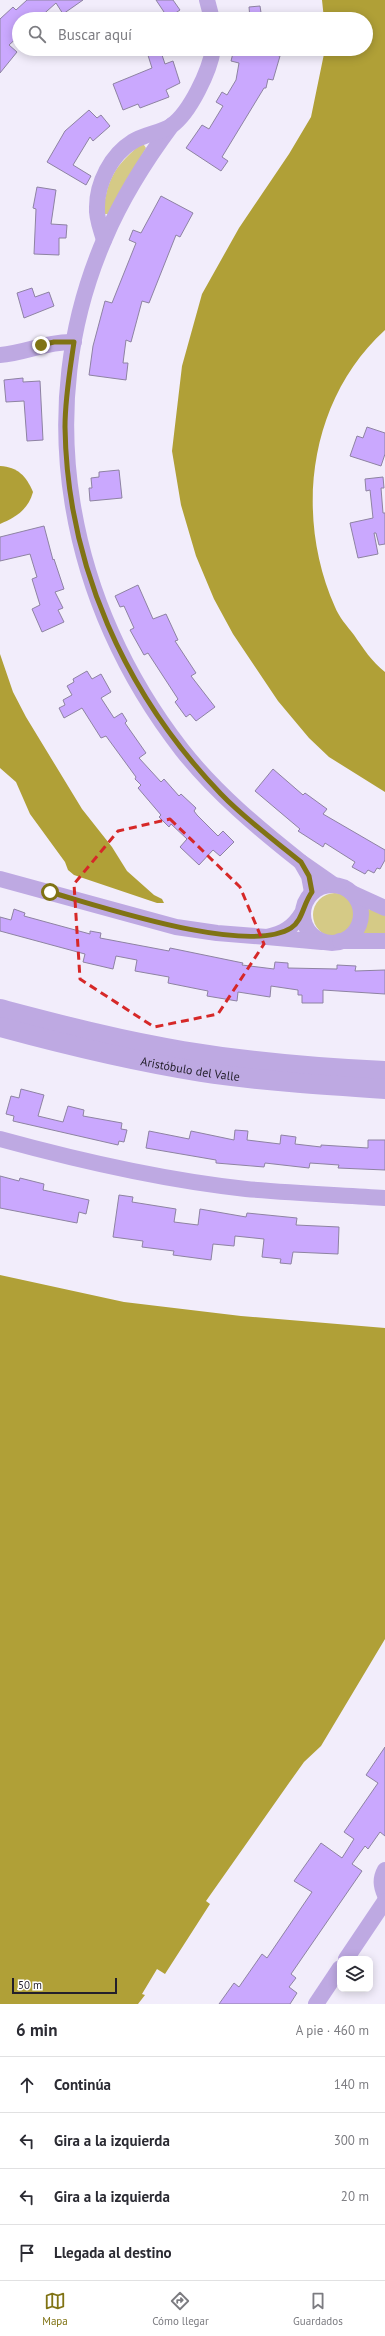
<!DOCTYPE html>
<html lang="es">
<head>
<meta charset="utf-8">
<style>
	:root { --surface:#fff; --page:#f2f2f3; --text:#2b2b33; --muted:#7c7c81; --line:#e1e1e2; --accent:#807314 }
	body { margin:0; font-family:"PT Sans",sans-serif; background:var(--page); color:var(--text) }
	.controls { position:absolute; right:12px; bottom:12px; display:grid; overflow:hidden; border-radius:8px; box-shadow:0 2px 10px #0003 }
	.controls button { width:36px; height:36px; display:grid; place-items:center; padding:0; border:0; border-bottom:1px solid var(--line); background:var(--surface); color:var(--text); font:20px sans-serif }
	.scale { position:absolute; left:12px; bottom:10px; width:105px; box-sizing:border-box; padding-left:4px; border:2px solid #231f2b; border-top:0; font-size:11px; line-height:14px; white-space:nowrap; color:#231f2b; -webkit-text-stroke:3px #fff; paint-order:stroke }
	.stop { position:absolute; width:12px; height:12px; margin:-9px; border:3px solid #807314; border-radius:50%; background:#fff }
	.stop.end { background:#807314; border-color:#fff; box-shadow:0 1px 4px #0008 }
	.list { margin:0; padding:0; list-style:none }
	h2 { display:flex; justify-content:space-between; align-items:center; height:52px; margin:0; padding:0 16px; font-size:17px }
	h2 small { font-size:13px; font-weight:400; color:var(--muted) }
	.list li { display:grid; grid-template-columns:26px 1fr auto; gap:12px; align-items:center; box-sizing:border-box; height:56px; padding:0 16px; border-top:1px solid var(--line) }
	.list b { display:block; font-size:15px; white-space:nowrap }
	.list em { font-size:13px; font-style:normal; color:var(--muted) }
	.icon { flex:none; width:22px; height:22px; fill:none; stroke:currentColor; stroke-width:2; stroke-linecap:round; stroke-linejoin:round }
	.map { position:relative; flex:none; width:385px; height:2004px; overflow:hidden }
	.search { position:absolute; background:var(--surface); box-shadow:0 2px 10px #0003; left:12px; right:12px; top:12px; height:44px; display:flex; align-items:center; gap:10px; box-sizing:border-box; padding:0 14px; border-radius:22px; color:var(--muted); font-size:15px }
	.sheet { height:276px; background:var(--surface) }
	nav { display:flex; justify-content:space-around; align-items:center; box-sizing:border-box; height:56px; border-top:1px solid var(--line); background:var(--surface); font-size:11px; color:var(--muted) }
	nav a { display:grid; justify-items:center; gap:2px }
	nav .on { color:var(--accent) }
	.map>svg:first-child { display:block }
	.green { fill:#d5ca86 }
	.water { fill:#b0a037 }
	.building { fill:#caa8fe; stroke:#8e83a2 }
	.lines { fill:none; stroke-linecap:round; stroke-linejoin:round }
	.minor { stroke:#bea9e2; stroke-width:16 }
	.tertiary { stroke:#bea9e2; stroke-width:20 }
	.route { stroke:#807314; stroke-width:5 }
	.marked { fill:none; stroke:#d62828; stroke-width:3; stroke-dasharray:8 5; stroke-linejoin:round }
	.labels { text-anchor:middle; stroke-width:3; stroke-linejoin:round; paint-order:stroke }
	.street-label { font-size:12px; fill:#231f2b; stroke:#fff }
</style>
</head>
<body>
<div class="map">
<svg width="385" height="2004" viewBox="0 0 385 2004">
	<rect width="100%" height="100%" fill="#f2edfb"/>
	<g class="green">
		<path d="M140 145H144L146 148 109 214H105L103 211C108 178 114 167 140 145Z"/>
		<circle cx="335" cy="915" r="22"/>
		<path d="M368 909 385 913V938L361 936 367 924Z"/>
	</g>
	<g class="water">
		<path d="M322 0H385V330C309 399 294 515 335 607 339 617 347 626 354 635 363 648 372 662 385 672V792L329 757 309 738 278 701 233 634 214 599 196 556 181 505 172 451 182 366 202 294 239 228 289 154 311 117 325 49H366V19H324Z"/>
		<path d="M0 466C18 467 26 476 33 492 28 510 16 517 0 524Z"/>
		<path d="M0 654 13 692 26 717 82 809 112 847 127 871 154 895 162 899 164 903H157L74 875 68 870 65 862 30 814 16 782 0 768Z"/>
		<path d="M0 1275 124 1302 241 1316 385 1328V1639L321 1746 304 1762 289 1783 206 1901 210 1904 165 1974 157 1969 142 1994 145 1995 138 2004H0Z"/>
	</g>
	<g class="building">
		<path d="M27 0H83L63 14 56 3 38 19H19V36L9 45 17 52 0 73V19L13 7 16 10Z"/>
		<path d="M156 0H173L180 10 168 18Z"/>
		<path d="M260 6 262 19H250L249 7Z"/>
		<path d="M146 49H160L165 64 173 61 180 83 166 90 169 97 140 108 138 104 123 110 113 84 152 68Z"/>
		<path d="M234 49H249L280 56 273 80 268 79 266 88H264L222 157 228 161 221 171 186 148 202 125 209 129 223 106 216 102 222 92 227 95 236 80 239 63 231 61Z"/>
		<path d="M89 110 97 118 101 115 110 126 93 141 90 137 73 165 91 176 86 185 47 162 65 131Z"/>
		<path d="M37 187 56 190 51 224 67 225 66 238H59V255L34 254 36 209 33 208Z"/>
		<path d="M161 196 193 213 180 237 176 235 149 303 142 301 131 342 126 340 123 363H128L126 380 89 375 93 346 105 301 112 303 136 243 129 240 133 230 141 233Z"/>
		<path d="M32 288 35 297 49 292 54 306 24 318 17 293Z"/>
		<path d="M23 378V382L40 381 43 440 27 441 24 401 6 402 4 380Z"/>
		<path d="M367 427 385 433V454L381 466 350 456 357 436 363 438Z"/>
		<path d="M119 470 122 498 90 501 89 488H92L91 478 99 477V472Z"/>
		<path d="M383 477 384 488H381L383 513H385V544L379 545 376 533H374L378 554 358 558 350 523 373 518 370 490 366 491 365 479Z"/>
		<path d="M44 526 53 560 54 559 64 589 55 592 63 608 58 610 64 622 42 632 32 609 40 605 32 579 37 577 30 554 0 561V537Z"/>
		<path d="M138 585 153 619 166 614 178 640 175 641 196 673 191 676 215 707 196 721 190 714 186 717 175 702 178 699 148 653 144 655 130 630 134 628 124 606 120 607 115 596Z"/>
		<path d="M87 671 92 679 101 674 111 692 101 698 114 718 122 713 127 721 125 723 146 753 139 758 161 782 164 779 179 796 181 794 196 808 194 811 197 815 218 836 223 831 234 842 220 856 213 850 199 865 180 847 187 839 171 824 169 827 159 817 161 815 138 788 141 785 135 779 136 777 106 736 101 738 82 708 64 718 59 708 65 705 63 700 72 695 67 686 74 682 73 679Z"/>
		<path d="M273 769 303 795 305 793 327 809 323 814 385 850V860L380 869 377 868 374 873 368 870 365 874 352 867 355 862 325 843 323 847 298 831 300 829 255 791Z"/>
		<path d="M14 909 25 913 24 916 90 934V931L101 933 100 938 169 951 170 948 243 963 242 965 274 969 275 962 288 963V968L337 969V965L356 966 355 971 385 970V994L323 990V1003H302V995H298V990L271 986 270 997 238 992 237 1001 207 996 208 991 168 983 169 977 135 971 137 960 116 956 113 969 83 962 85 954 0 931V917L11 920Z"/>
		<path d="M21 1089 44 1095 38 1116 63 1122 68 1106 84 1110 83 1116 122 1123 121 1129 127 1130 124 1142 119 1141 118 1145 13 1121 14 1116 6 1114 11 1096 19 1098Z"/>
		<path d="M235 1130 248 1131 247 1140 280 1144 281 1135 296 1137 295 1144 321 1147V1145L368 1148V1140H385V1170L338 1168 339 1165 310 1163 309 1168 265 1163 264 1167 216 1163V1160L146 1148 149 1131 189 1139 191 1131 234 1140Z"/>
		<path d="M0 1176 19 1181 20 1178 44 1184 43 1190 89 1200 86 1214 79 1212 77 1223 0 1208Z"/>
		<path d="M119 1195 133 1197 132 1202 176 1209 174 1222 198 1225 200 1209 246 1217 247 1213 297 1218 296 1225 339 1227 338 1254 293 1252 291 1264 280 1263 281 1259 262 1257 264 1239 235 1236 234 1246 213 1244 211 1260 173 1255 174 1251 142 1247 143 1241 113 1237Z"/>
		<path d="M385 1747V1836L380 1832 368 1849 365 1846 352 1864 362 1871 291 1974 296 1978 289 1987 297 1993 290 2004H219L234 1983 239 1987 262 1954 267 1958 312 1892 294 1881 321 1843 342 1858 354 1839 344 1832 378 1783 366 1775Z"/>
	</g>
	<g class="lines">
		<g class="minor">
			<path d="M207 0 212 19"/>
			<path d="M172 125C146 160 122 198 105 238 30 410 68 604 182 750 216 793 258 828 301 862"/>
			<path d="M104 240C101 229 96 218 97 207 97 183 111 155 132 142 144 134 160 133 171 126 190 113 210 70 213 49"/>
			<path d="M0 355C25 353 48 341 74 342"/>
			<path d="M0 879 176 927 217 933 267 937"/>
			<circle cx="332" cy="914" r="29"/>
			<path d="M312 892 309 876 301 862 334 885"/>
			<path d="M352 893 385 908"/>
			<path d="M302 913C293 928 283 933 267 937L322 942"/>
			<path d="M340 941H385"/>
			<path d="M0 1139C80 1161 163 1180 246 1189 292 1193 339 1195 385 1198"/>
			<path d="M385 1870C380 1879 381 1886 385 1895"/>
			<path d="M346 1959 385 1901"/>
			<path d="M316 2004 340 1968"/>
		</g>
		<g class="tertiary">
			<path d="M0 1009C61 1025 121 1041 183 1051 250 1062 317 1068 385 1071"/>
			<path id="s1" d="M0 1027C66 1045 133 1061 201 1072 262 1081 323 1085 385 1089"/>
		</g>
	</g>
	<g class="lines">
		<path class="route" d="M41 345 54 342H74C70 370 65 398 65 427 67 565 125 694 221 794 245 819 274 840 301 862L309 876 312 892C303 904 303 920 291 928 247 956 100 906 50 892"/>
	</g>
	<path class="marked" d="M170 819 240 887 264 944 218 1014 154 1027 80 979 74 884 118 831Z"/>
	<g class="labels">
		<g class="street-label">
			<text dy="4" stroke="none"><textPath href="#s1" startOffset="195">Aristóbulo del Valle</textPath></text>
		</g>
	</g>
</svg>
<div class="controls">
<button><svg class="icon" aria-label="layers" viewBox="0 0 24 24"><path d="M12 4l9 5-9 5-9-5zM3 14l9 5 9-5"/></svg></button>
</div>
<div class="scale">50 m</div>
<div class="stop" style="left:50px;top:892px"></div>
<div class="stop end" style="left:41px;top:345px"></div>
<div class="search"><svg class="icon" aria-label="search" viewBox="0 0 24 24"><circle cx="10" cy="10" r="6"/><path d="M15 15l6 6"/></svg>Buscar aquí</div>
</div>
<section class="sheet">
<h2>6 min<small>A pie · 460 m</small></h2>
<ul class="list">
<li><svg class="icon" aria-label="ahead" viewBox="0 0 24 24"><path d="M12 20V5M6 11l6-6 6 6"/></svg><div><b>Continúa</b></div><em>140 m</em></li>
<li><svg class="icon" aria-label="left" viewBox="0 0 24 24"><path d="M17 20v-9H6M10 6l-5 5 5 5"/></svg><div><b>Gira a la izquierda</b></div><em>300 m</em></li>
<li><svg class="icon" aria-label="left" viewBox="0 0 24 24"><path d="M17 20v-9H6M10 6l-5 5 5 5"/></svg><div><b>Gira a la izquierda</b></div><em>20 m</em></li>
<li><svg class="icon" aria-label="arrive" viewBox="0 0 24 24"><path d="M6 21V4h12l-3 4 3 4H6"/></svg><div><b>Llegada al destino</b></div></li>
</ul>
</section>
<nav>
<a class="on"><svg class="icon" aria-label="map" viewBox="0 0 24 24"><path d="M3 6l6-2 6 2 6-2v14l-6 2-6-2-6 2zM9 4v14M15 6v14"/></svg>Mapa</a>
<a><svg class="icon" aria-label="directions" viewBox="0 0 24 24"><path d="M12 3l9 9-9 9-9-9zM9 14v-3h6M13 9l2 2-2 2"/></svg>Cómo llegar</a>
<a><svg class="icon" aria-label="saved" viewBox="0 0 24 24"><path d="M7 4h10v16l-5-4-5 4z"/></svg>Guardados</a>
</nav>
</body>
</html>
